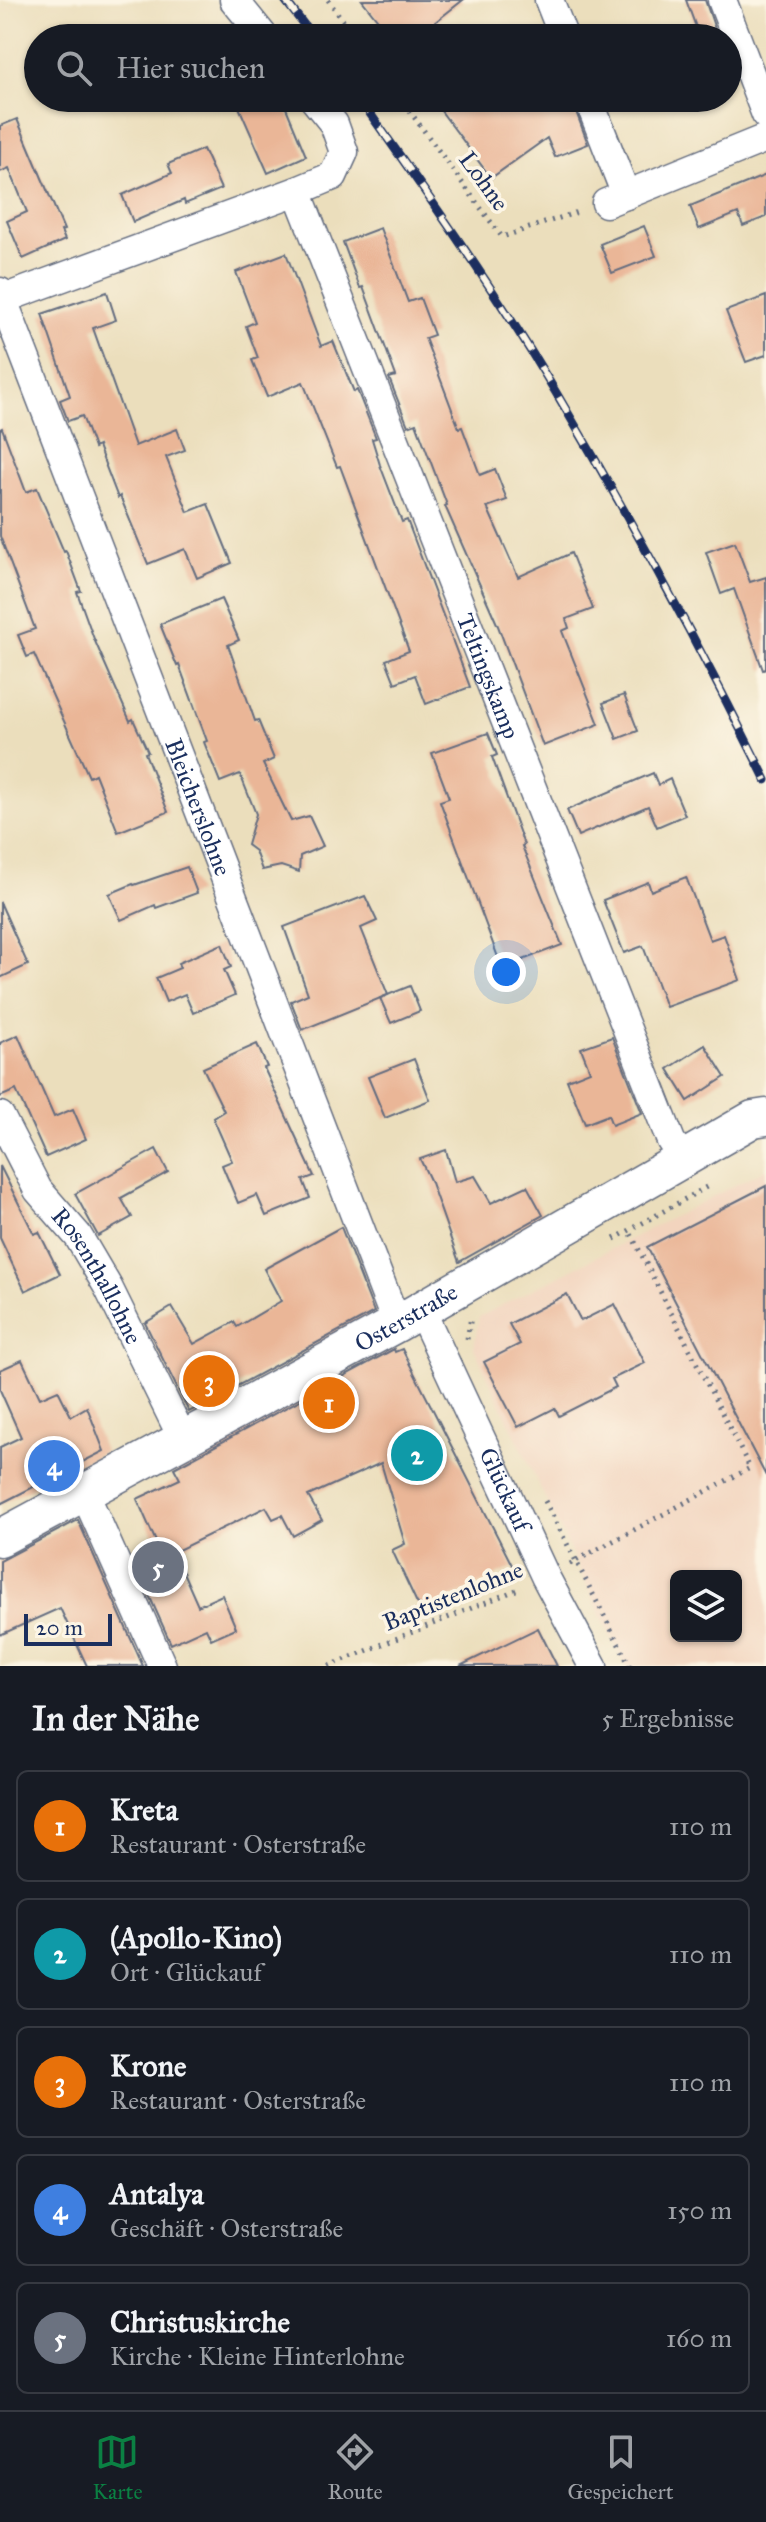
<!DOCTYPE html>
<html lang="de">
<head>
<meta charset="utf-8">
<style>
	:root { --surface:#171b24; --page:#242831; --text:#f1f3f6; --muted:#9ea1a6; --line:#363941; --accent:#0b8043 }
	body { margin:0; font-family:"IM FELL Great Primer",serif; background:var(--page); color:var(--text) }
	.controls { position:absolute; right:24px; bottom:24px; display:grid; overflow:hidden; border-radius:12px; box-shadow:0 2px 6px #0004 }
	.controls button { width:72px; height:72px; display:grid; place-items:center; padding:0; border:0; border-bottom:2px solid var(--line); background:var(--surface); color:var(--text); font:40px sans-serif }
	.scale { position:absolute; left:24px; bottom:20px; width:88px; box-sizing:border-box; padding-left:8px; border:4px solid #1b2f5e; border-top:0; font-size:22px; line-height:28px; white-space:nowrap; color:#1b2f5e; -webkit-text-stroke:6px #fcf5e5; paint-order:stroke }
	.you { position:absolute; left:506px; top:972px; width:28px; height:28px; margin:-20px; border:6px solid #fff; border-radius:50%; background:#1a73e8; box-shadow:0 0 0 12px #1a73e833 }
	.badge { display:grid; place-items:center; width:52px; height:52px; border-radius:50%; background:var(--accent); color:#fff; font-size:26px; font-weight:700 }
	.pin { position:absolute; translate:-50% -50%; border:4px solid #fff; box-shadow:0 2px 8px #0006 }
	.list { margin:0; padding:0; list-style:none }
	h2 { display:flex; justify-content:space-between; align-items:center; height:104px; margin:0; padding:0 32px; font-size:34px }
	h2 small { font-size:26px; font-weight:400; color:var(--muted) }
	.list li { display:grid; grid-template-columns:52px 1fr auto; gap:24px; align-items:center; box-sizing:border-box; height:112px; margin:0 16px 16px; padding:0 16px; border:2px solid var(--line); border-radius:12px }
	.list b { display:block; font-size:30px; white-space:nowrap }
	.list p { margin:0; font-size:26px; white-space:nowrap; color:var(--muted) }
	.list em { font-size:26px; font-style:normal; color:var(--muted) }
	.icon { flex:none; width:44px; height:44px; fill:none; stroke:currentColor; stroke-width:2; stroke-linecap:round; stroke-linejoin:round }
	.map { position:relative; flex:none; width:766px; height:1666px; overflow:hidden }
	.search { position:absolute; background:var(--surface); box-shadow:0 2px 6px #0004; left:24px; right:24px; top:24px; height:88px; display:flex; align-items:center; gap:20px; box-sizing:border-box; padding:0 28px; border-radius:44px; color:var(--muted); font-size:30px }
	.sheet { height:744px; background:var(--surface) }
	nav { display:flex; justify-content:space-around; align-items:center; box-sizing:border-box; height:112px; border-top:2px solid var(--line); background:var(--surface); font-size:22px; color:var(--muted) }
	nav a { display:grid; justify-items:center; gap:4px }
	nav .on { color:var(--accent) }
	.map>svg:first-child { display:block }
	.built { fill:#f2d4be; fill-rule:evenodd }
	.building { fill:#eab697 }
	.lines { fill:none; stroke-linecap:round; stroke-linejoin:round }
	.minor-casing { stroke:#646c7f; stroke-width:31 }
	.tertiary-casing { stroke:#646c7f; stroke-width:39 }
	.path { stroke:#646c7f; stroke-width:5; stroke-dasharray:2 6; stroke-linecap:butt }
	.minor { stroke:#fff; stroke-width:28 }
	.tertiary { stroke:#fff; stroke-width:36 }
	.rail-casing { stroke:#1b2f5e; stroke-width:9 }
	.rail { stroke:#fcf5e5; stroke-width:6; stroke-dasharray:18; stroke-linecap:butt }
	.labels { text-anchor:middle; stroke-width:7; stroke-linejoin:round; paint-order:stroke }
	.street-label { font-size:24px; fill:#1b2f5e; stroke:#fcf5e5 }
</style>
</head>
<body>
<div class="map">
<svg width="766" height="1666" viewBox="0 0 766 1666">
	<rect width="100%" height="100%" fill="#fcf5e5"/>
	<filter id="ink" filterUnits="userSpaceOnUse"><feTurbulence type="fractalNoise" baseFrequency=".0125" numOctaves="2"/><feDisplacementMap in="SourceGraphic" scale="16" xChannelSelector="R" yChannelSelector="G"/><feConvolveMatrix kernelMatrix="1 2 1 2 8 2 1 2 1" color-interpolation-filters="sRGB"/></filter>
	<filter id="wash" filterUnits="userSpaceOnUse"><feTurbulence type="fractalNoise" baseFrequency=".006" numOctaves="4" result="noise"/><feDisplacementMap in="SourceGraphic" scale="32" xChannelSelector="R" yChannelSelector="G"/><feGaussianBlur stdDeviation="1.8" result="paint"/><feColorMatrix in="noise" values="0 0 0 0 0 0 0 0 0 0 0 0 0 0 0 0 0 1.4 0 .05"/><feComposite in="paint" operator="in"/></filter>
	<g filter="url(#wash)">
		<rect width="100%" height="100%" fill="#ebdebc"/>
		<path class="built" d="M766 1169V1666H625L474 1348 479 1317ZM676 1576H736V1636H676Z"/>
		<g id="blocks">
			<g class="building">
				<path d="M362 0H463L415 38H392Z"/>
				<path d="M686 0H705L718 38H700Z"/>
				<path d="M235 98H282L306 156 268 173Z"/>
				<path d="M458 98H571L588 144 555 157 547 138 491 178 441 111Z"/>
				<path d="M17 119 64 230 61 231 65 240 23 259 7 221 27 212 9 168 0 172V126Z"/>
				<path d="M203 149 221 189 185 204 184 200 133 222 122 195 172 173 168 164Z"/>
				<path d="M766 175V217L743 226 738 213 699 229 690 206Z"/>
				<path d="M644 226 656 256 612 273 600 244Z"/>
				<path d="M380 228 408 302 420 298 434 335 425 338 459 428 462 427 480 475 495 469 507 500 487 507 518 577 571 553 593 609 566 619 569 628 562 631 599 724 543 746 498 626 445 506 447 505 416 423 408 426 389 378 396 376 363 287 360 288 343 242Z"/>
				<path d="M286 253 321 346 333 341 354 392 357 390 376 438 372 439 380 465 402 522 407 520 470 687 426 704 415 675 395 683 386 660 409 651 340 466 337 467 303 382 267 397 252 360 258 358 246 326 255 322 236 272Z"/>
				<path d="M107 292 116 320 93 328 135 446 177 429 185 450 166 457 188 512 208 504 232 563 197 578 185 549 148 564 120 496 118 498 98 446 94 448 82 416 68 421 60 400 70 396 42 314Z"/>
				<path d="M766 296V355L746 362 726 311Z"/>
				<path d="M2 428 26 492 37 488 64 552 66 551 81 591 77 592 94 639 130 721 133 719 148 752 145 753 168 812 118 832 95 774 89 777 34 654 27 657 18 635 35 629 0 536V429Z"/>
				<path d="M735 542 750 582 766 577V669L763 670 734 589 721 594 706 552Z"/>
				<path d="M221 599 239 640 228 645 255 721 258 720 274 759 263 764 291 821 309 816 323 846 300 856 299 872 281 866 262 870 255 851 247 845 256 814 240 774 220 782 204 742 207 741 179 665 177 666 160 624Z"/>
				<path d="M624 695 638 731 617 739 603 703Z"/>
				<path d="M488 733 497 755 492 757 524 845 522 846 562 945 502 968 440 801 449 798 432 753Z"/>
				<path d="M653 773 658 785 670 779 685 815 657 827 648 806 578 836 567 810Z"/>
				<path d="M187 867 197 893 156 908 155 905 121 920 109 894 133 884 134 885Z"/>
				<path d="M686 877 710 940 724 935 740 980 666 1007 643 946 624 953 603 900 648 882 651 891Z"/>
				<path d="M365 896 377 921 361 928 388 995 302 1030 291 1001 308 994 284 927Z"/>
				<path d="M0 902 28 965 0 978Z"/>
				<path d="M222 944 231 967 224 970 235 995 193 1013 185 994 166 1002 156 978 180 968 178 963Z"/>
				<path d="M410 986 420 1011 391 1023 380 998Z"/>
				<path d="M18 1035 54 1117 73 1109 86 1139 46 1157 16 1090 0 1097V1043Z"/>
				<path d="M612 1037 642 1113 612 1125 608 1115 585 1124 567 1080 590 1071 581 1048Z"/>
				<path d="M257 1044 267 1067 264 1068 314 1176 303 1180 310 1198 266 1216 257 1195 238 1203 222 1165 232 1161 213 1118 224 1111 203 1068Z"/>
				<path d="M705 1045 725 1077 688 1101 668 1069Z"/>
				<path d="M414 1059 430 1100 385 1118 368 1077Z"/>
				<path d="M156 1149 168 1172 121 1198 132 1217 98 1236 75 1194Z"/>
				<path d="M446 1150 455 1182 475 1176 491 1203 527 1186 543 1215 459 1262 430 1180 420 1159Z"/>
				<path d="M0 1166 34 1234 39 1232 60 1274 25 1291 0 1238Z"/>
				<path d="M766 1186V1476L647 1247Z"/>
				<path d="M341 1227 374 1312 189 1412 145 1323 172 1307 194 1344 234 1322 237 1327 281 1301 264 1269Z"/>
				<path d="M567 1294 581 1321 615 1304 645 1363 612 1379 616 1387 559 1416 555 1408 518 1427 484 1362 520 1344 509 1324Z"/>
				<path d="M394 1349 395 1352 402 1349 513 1567 428 1610 417 1603 392 1550 405 1544 381 1463 308 1496 322 1520 293 1536 282 1515 273 1519 266 1507 174 1552 198 1606 222 1595 236 1628 211 1639 206 1628 171 1644 135 1564 161 1553 137 1499 180 1479 174 1468Z"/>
				<path d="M22 1360 40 1398 58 1390 71 1416 87 1407 104 1451 0 1504V1447L21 1437 0 1390V1370Z"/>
				<path d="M78 1520 143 1666H87L60 1608 0 1635V1561Z"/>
				<path d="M538 1628 557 1666H460Z"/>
			</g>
		</g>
	</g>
	<g filter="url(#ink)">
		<use href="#blocks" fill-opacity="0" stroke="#646c7f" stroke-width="2"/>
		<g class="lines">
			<defs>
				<g id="minor">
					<path d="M234 0 265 38"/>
					<path d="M549 0 564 38"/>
					<path d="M722 0 766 115"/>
					<path id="s1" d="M313 98 334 124 344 152 333 176 297 191 671 1141 683 1159"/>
					<path d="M588 98 626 195"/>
					<path d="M606 203 766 138"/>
					<path id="s2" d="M0 292 391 1309 398 1323"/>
					<path d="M3 299 297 191"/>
					<path id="s3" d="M0 1116 38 1190 78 1236 108 1287 184 1441"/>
					<path id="s4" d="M421 1310 546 1578 593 1666"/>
					<path d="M85 1494 162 1666"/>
				</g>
				<g id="tertiary">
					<path id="s5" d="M0 1538 398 1323 753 1119 766 1117"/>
				</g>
			</defs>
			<use href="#minor" class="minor-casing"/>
			<use href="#tertiary" class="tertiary-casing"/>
			<g class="path">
				<path d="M328 0 356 38"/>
				<path d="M400 98 502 237 581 211"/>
				<path d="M614 1239 710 1185"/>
				<path d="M467 1339 471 1317"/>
				<path d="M545 1501 630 1666"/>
				<path d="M570 1564 750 1468 630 1232"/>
				<path d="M329 1666 521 1588"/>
			</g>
			<use href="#minor" class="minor"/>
			<use href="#tertiary" class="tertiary"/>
			<defs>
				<g id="rail">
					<path d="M285 0 314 38"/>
					<path d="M359 98C428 195 497 293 558 396 632 521 701 649 766 780"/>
				</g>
			</defs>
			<use href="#rail" class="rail-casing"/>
			<use href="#rail" class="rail"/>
		</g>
	</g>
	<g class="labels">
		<g class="street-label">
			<text transform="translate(484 181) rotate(54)" y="8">Lohne</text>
			<text dy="8" stroke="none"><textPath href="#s1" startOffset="650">Teltingskamp</textPath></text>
			<text dy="8" stroke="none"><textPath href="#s2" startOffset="552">Bleicherslohne</textPath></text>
			<text dy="8" stroke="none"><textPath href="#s3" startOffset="188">Rosenthallohne</textPath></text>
			<text dy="8" stroke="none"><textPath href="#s5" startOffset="462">Osterstraße</textPath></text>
			<text dy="8" stroke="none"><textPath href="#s4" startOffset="198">Glückauf</textPath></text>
			<text transform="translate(453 1596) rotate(-22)" y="8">Baptistenlohne</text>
		</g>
	</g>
</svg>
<div class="controls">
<button><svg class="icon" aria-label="layers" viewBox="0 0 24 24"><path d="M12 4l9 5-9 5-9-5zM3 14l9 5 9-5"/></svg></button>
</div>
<div class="scale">20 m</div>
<div class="you"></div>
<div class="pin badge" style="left:329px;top:1403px;background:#e8710a">1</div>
<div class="pin badge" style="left:417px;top:1455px;background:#0f9aa8">2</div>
<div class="pin badge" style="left:209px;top:1381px;background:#e8710a">3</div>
<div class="pin badge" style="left:54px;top:1466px;background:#3f7fe0">4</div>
<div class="pin badge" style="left:158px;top:1567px;background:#6b7280">5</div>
<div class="search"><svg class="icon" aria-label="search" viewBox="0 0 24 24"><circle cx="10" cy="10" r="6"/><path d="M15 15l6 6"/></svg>Hier suchen</div>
</div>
<section class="sheet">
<h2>In der Nähe<small>5 Ergebnisse</small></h2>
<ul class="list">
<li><span class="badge" style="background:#e8710a">1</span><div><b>Kreta</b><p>Restaurant · Osterstraße</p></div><em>110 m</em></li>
<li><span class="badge" style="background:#0f9aa8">2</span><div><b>(Apollo-Kino)</b><p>Ort · Glückauf</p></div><em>110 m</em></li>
<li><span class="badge" style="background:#e8710a">3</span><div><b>Krone</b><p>Restaurant · Osterstraße</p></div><em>110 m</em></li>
<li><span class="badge" style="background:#3f7fe0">4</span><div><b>Antalya</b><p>Geschäft · Osterstraße</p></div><em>150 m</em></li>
<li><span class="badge" style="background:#6b7280">5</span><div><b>Christuskirche</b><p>Kirche · Kleine Hinterlohne</p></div><em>160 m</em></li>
</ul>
</section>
<nav>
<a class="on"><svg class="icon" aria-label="map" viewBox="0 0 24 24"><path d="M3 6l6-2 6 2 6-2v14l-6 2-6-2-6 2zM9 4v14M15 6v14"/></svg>Karte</a>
<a><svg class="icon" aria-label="directions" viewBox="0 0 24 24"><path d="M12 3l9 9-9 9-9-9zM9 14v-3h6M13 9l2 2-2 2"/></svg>Route</a>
<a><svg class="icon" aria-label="saved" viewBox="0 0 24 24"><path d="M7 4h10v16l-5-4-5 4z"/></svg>Gespeichert</a>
</nav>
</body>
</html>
